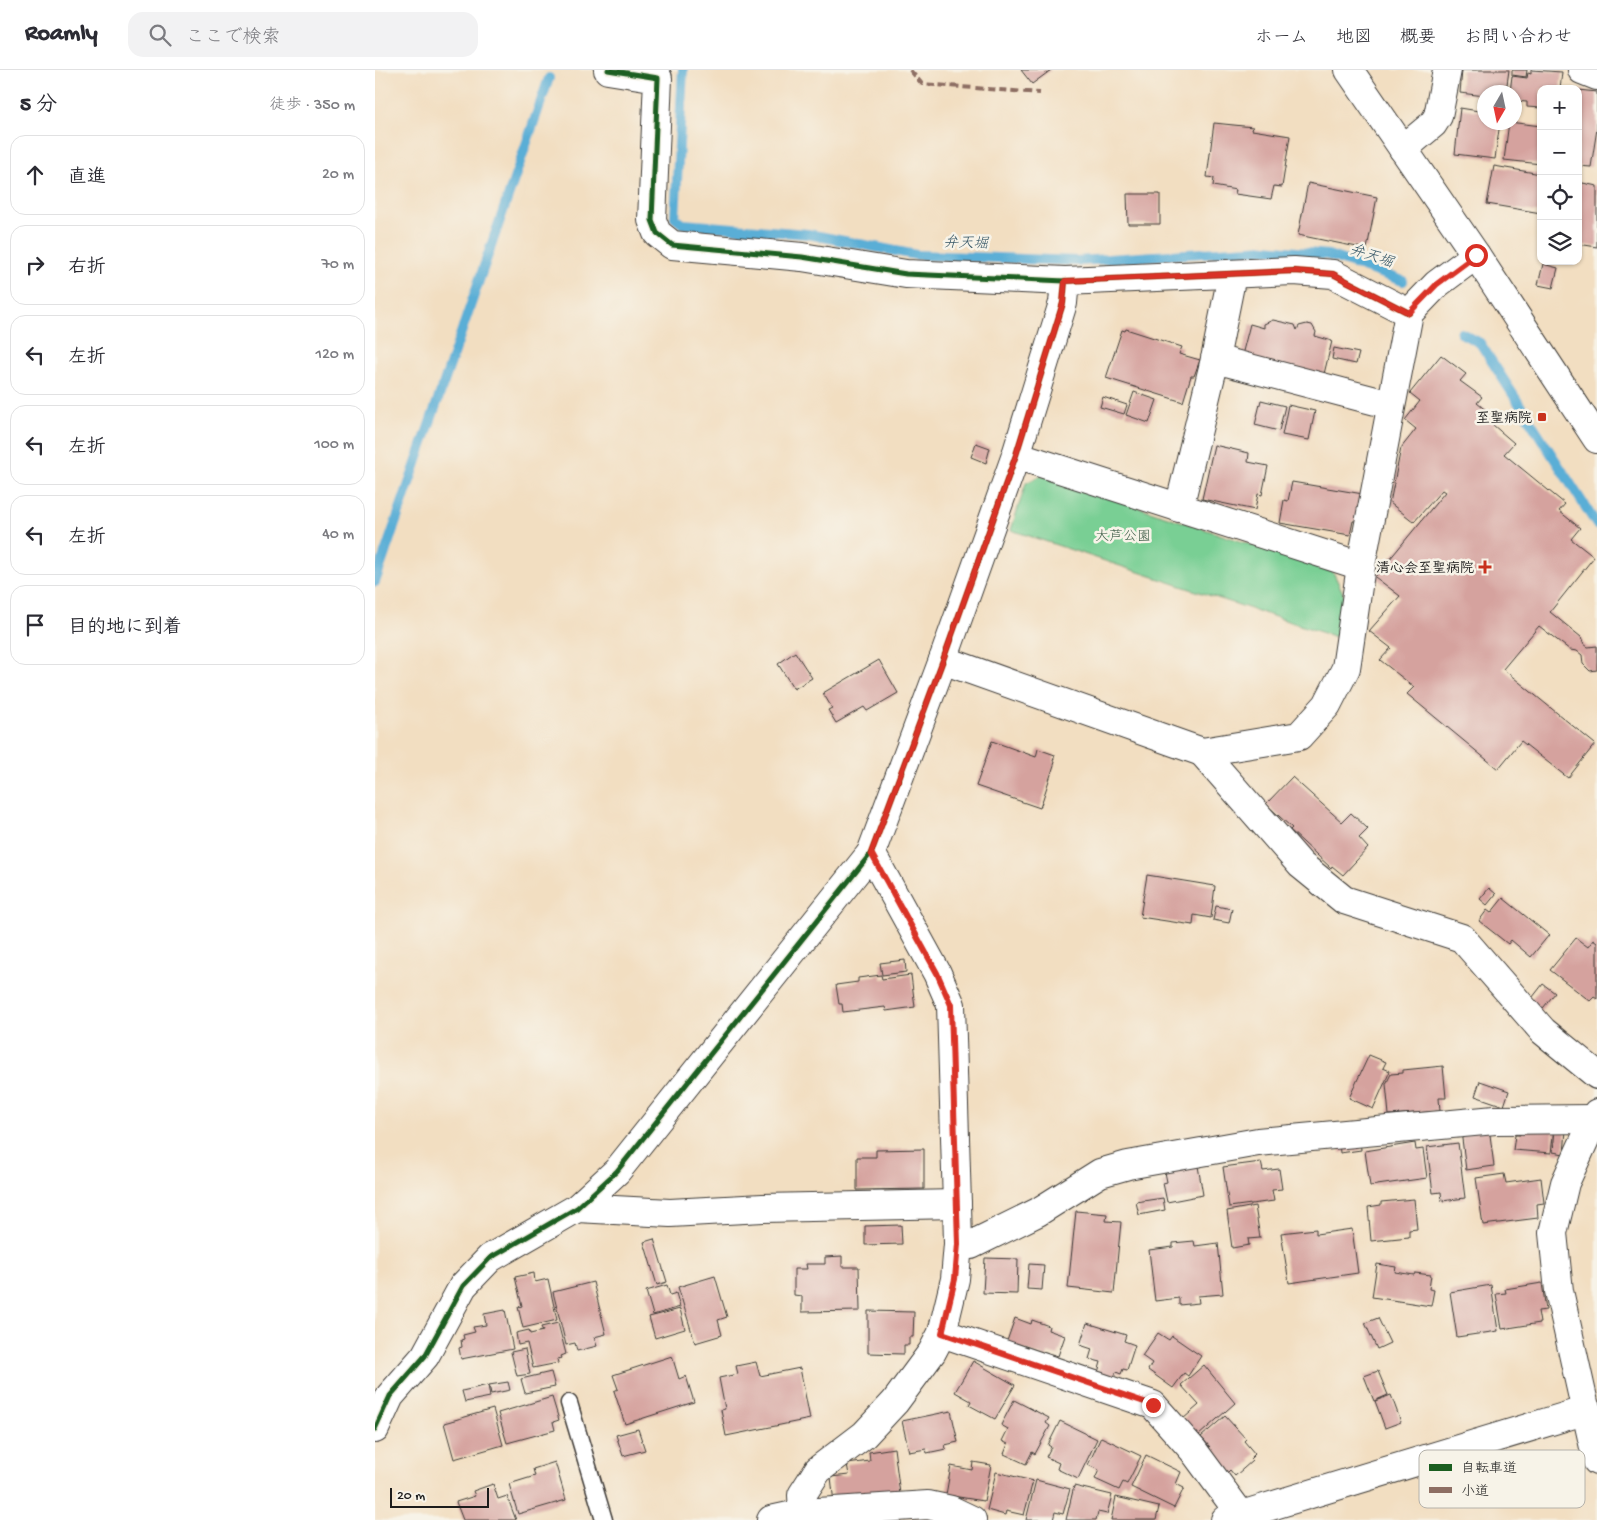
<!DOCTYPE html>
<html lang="ja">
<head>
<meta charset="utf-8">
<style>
	:root { --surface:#fff; --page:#f2f2f3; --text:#2b2b33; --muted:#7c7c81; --line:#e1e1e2 }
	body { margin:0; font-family:"Gochi Hand","Klee One",sans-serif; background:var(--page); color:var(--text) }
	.controls { position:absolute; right:15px; top:15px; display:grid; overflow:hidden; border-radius:10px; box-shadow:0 1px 4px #0004 }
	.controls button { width:45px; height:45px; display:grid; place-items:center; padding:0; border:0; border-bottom:1px solid var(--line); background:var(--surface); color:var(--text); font:25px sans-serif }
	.compass { position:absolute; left:1102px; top:15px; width:45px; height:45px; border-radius:50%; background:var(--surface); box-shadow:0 1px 4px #0004; rotate:189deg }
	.scale { position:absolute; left:15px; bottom:12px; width:99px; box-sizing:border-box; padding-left:5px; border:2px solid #1c1c1c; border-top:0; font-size:14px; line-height:18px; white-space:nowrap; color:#1c1c1c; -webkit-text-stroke:4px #f7f3e8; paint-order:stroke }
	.stop { position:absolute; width:15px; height:15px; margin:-11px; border:4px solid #d93025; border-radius:50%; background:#fff }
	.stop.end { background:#d93025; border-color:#fff; box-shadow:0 1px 5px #0008 }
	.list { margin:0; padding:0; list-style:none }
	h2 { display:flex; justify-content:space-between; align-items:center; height:65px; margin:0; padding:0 20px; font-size:21px }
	h2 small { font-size:16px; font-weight:400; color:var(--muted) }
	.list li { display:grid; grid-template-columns:32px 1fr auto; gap:15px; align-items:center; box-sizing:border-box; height:80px; margin:0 10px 10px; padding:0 10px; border:1px solid var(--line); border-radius:15px }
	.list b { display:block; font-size:19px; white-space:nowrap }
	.list em { font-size:16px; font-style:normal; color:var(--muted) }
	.icon { flex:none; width:28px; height:28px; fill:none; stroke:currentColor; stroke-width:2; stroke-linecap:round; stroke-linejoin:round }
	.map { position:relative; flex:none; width:1222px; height:1450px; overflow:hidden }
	header { display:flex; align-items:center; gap:30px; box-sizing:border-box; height:70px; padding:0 25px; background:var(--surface); border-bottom:1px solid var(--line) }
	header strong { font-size:24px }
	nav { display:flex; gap:28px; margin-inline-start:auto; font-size:18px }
	.search { width:350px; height:45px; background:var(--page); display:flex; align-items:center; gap:12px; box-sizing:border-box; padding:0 18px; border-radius:15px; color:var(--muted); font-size:19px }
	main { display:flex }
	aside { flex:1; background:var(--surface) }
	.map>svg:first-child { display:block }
	.green { fill:#79cf94; stroke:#4a7658 }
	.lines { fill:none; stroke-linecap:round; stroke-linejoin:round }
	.stream { stroke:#5aaed6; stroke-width:10 }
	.building { fill:#d5a29e }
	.service-casing { stroke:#3c3935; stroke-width:19 }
	.minor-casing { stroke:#3c3935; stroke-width:30 }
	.tertiary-casing { stroke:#3c3935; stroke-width:30 }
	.service { stroke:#fff; stroke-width:16 }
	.minor { stroke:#fff; stroke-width:28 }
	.tertiary { stroke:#fff; stroke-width:28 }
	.quiet { stroke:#8d6e63; stroke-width:4; stroke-dasharray:8 4; stroke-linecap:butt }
	.cycleway-casing { stroke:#f7f3e8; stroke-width:8 }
	.cycleway { stroke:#1b5e20; stroke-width:5 }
	.route { stroke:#d93025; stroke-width:6 }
	.poi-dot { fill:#c8321e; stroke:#f7f3e8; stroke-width:2 }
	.labels { text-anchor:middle; stroke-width:5; stroke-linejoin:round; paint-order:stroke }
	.poi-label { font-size:14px; font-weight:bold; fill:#1c1c1c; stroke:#f7f3e8; text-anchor:end }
	.park-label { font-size:14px; fill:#3d5b46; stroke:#f7f3e8 }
	.water-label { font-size:15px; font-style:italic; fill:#355666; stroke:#f7f3e8 }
	.key { fill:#f7f3e8; stroke:#b5b2ab; stroke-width:1 }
	.key-label { font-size:14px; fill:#1c1c1c }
</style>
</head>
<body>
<header>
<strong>Roamly</strong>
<div class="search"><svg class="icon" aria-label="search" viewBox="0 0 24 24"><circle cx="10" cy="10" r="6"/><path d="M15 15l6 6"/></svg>ここで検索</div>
<nav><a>ホーム</a><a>地図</a><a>概要</a><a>お問い合わせ</a></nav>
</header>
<main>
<aside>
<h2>5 分<small>徒歩 · 350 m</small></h2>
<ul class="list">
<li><svg class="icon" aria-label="ahead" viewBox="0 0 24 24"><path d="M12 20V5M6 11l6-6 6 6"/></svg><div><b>直進</b></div><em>20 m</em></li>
<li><svg class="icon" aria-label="right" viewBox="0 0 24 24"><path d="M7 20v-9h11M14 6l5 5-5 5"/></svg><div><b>右折</b></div><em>70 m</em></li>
<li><svg class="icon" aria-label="left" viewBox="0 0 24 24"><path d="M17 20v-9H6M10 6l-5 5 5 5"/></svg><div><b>左折</b></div><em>120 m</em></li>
<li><svg class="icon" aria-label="left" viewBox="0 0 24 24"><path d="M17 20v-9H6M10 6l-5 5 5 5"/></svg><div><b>左折</b></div><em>100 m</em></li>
<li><svg class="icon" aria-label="left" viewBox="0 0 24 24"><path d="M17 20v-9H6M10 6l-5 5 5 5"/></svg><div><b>左折</b></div><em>40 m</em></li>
<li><svg class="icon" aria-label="arrive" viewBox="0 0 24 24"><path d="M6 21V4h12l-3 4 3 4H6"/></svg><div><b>目的地に到着</b></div></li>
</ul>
</aside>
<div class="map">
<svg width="1222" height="1450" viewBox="0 0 1222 1450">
	<rect width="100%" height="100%" fill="#f7f3e8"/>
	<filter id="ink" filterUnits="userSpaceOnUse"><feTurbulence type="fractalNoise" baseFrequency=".02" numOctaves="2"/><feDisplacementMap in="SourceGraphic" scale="10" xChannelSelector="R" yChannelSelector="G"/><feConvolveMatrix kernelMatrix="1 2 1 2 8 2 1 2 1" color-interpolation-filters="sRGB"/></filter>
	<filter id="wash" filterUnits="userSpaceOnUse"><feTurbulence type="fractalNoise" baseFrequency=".0096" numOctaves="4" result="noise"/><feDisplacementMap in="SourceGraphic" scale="20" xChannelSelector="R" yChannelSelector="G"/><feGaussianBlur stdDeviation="1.12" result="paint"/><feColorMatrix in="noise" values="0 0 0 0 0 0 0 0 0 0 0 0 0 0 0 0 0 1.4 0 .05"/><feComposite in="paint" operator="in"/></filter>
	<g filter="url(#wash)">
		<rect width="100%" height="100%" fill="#f2dec1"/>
		<path class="green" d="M667 405 958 502 971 529 961 567 636 460 651 413Z"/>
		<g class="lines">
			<g class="stream">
				<path d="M308 0 300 148 308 154 433 164 541 185 702 191 891 179 953 185 1028 211"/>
				<path d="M1086 263 1105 273 1222 455"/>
				<path d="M0 512 174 8"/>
			</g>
		</g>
		<g id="blocks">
			<g class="building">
				<path d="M646 0H676L657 14Z"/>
				<path d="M1087 0H1134L1131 22H1110V26L1085 23Z"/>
				<path d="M1137 0H1152L1151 7 1137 5Z"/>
				<path d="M1156 0 1187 2 1185 19H1166V38L1152 37V32L1140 31V22H1135L1137 6 1152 8 1153 3 1156 4Z"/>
				<path d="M1203 20 1222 22V59L1216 97 1203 96Z"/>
				<path d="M1085 38 1110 42V52H1125L1120 89 1080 84Z"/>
				<path d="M1134 52 1166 56V94L1129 90Z"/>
				<path d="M839 53 878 57 877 60 915 66 907 117 899 116 896 129 860 124 861 120 838 116 839 108 832 107Z"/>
				<path d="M1119 96 1166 104V143L1112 134Z"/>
				<path d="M1203 112 1222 116V177L1203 174Z"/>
				<path d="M933 113 1002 127 992 179 923 165Z"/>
				<path d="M752 124H785V154H753Z"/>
				<path d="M1168 194 1183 198 1178 218 1163 215Z"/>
				<path d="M898 250 920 255 922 260 924 256 932 254 937 255 941 262 940 266 957 271 949 304 866 289 875 254 889 258V254Z"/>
				<path d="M751 259 807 277 804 284 825 290 819 306H816L808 332 731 308 747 260 750 261Z"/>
				<path d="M959 278 984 283 981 294 957 289Z"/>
				<path d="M1066 285 1091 304 1085 311 1107 327 1102 333 1123 350 1118 355 1139 373 1129 384 1190 434 1184 441 1205 458 1196 469 1219 487 1175 542 1206 567 1209 574 1213 577 1222 576V600L1215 601 1208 594 1207 585 1202 581 1195 580 1164 556 1128 599 1220 674 1193 708 1146 671 1123 699 1032 624 1039 617 1005 590 1016 578 994 561 1025 526 1000 507 1070 422 1067 420 1039 452 1015 433 1026 378 1041 359 1030 350 1045 331 1035 323Z"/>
				<path d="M759 322 782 330 774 353 751 345Z"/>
				<path d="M728 327 752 335 749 344 725 337Z"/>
				<path d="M886 330 910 336 904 361 880 355Z"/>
				<path d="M913 335 940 341 934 370 907 365Z"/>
				<path d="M601 373 615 378 611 393 596 387Z"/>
				<path d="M839 375 874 383 873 392 893 396 887 425 883 424 880 440 827 429Z"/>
				<path d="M917 412 988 424 982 451H978L975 465 905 453 909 430 913 431Z"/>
				<path d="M420 582 437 608 419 619 403 594Z"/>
				<path d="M504 590 523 623 492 641 489 637 461 653 453 640 457 638 448 623Z"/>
				<path d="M617 671 661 687 663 679 680 685 678 691 680 692 665 738 601 716Z"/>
				<path d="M917 707 967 752 976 743 993 759 984 768 993 778 968 805 957 796 956 798 915 760 917 758 891 734Z"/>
				<path d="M772 805 840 816 836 848 819 845 818 855 765 847Z"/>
				<path d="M1114 818 1121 824 1112 835 1105 829Z"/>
				<path d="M1128 828 1174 865 1156 887 1136 870 1133 874 1104 851 1112 840 1116 843Z"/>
				<path d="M841 836 857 839 854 853 838 850Z"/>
				<path d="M1201 868 1213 877 1218 870 1222 873V929L1219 927 1215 931 1175 900Z"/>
				<path d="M530 890 531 902 507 905 505 893Z"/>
				<path d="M506 905 507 909 536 905 540 937 511 941 510 937 468 942 467 934H464L461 915 483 912V908Z"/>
				<path d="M1168 914 1180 923 1165 942 1154 932Z"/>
				<path d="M994 985 1011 992 1008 998 1015 1001 998 1039 974 1028Z"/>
				<path d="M1068 996 1071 1028H1064L1065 1041 1014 1045 1011 1014 1016 1004 1028 1003V1000Z"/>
				<path d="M1105 1011 1134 1021 1129 1036 1100 1026Z"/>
				<path d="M1114 1057 1119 1096 1091 1100 1086 1061Z"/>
				<path d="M1145 1057 1179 1058 1176 1083 1138 1080 1140 1065H1145Z"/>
				<path d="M1180 1059 1191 1060 1189 1084 1178 1082Z"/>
				<path d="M985 1069 986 1080 965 1083 964 1072Z"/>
				<path d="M1040 1073 1041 1080 1048 1079 1052 1108 995 1116 990 1081Z"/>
				<path d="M1083 1073 1090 1128 1067 1131 1066 1122 1058 1123 1052 1077Z"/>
				<path d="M549 1079V1119L482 1120V1087H501V1080Z"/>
				<path d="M886 1092 888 1101 904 1099 907 1119 897 1120 899 1131 854 1137 848 1097Z"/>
				<path d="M823 1096 828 1125 792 1132 788 1113 792 1112 790 1102Z"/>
				<path d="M1129 1104 1131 1113 1166 1108 1169 1133 1162 1134 1163 1148 1108 1155 1101 1108Z"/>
				<path d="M788 1128 790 1140 764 1145 761 1132Z"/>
				<path d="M1039 1129 1042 1159 1034 1160V1167L996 1171 993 1137 1006 1135V1132Z"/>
				<path d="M880 1136 885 1168 873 1169 874 1175 857 1178 852 1141Z"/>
				<path d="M701 1141 732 1144 731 1151 746 1152 739 1223 693 1218Z"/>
				<path d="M526 1155 527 1174 490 1175V1156Z"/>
				<path d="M941 1159V1164L977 1159 983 1203 914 1213 906 1163Z"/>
				<path d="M279 1169 292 1212 282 1215 269 1172Z"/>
				<path d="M819 1171 820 1176 843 1173 848 1224 823 1226 824 1233 804 1235V1228L780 1231 774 1180 798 1177V1173Z"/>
				<path d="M467 1186V1197H484L485 1241 427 1242V1226L419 1225V1199H432L431 1194H450V1187Z"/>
				<path d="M610 1188 643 1189 642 1224 608 1223Z"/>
				<path d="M654 1194 669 1195 667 1220 652 1219Z"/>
				<path d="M1002 1194 1021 1197 1020 1202 1039 1205 1040 1203 1056 1205 1054 1219 1059 1220 1056 1236 997 1227Z"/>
				<path d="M159 1203 160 1212 173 1209 182 1250 148 1258 143 1237 147 1236 140 1207Z"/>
				<path d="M340 1206 352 1247 343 1250 347 1265 320 1273 303 1217Z"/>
				<path d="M218 1212 231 1264 219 1267 222 1276 202 1281 200 1273 191 1275 178 1222Z"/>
				<path d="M1167 1213 1171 1240 1163 1241 1165 1253 1127 1259 1121 1224 1131 1223 1130 1219Z"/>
				<path d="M292 1215 295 1225 301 1223 305 1237 278 1245 271 1221Z"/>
				<path d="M1116 1215 1123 1261 1082 1267 1075 1222Z"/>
				<path d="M305 1239 310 1259 280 1268 274 1247Z"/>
				<path d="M130 1240 138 1279 86 1289 84 1278 87 1277 86 1270 89 1269 88 1265 100 1262 98 1257 111 1255 109 1244Z"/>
				<path d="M493 1241 539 1242 538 1267H534V1275H529V1284L493 1283Z"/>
				<path d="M640 1248 656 1254 657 1250 674 1256 673 1260 690 1266 683 1286 673 1283 672 1288 631 1274Z"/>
				<path d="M1003 1248 1015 1273 1002 1279 990 1253Z"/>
				<path d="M183 1253 191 1284 186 1286 187 1288 182 1289 183 1293 158 1298 152 1273 143 1275 141 1263 154 1260 155 1264 168 1261 166 1257Z"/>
				<path d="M712 1253 751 1265 749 1271 760 1275 752 1300 748 1299 746 1304 741 1302 738 1311 722 1306 726 1292 714 1289 717 1279 705 1275Z"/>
				<path d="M783 1263 794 1270 797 1266 826 1286 813 1306 809 1303 798 1318 773 1300 777 1293 767 1286Z"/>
				<path d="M150 1279 155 1304 142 1306 136 1282Z"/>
				<path d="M297 1286 304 1309 311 1306 319 1332 250 1354 239 1321 243 1319 238 1305Z"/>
				<path d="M598 1291 640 1315 620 1349 594 1335 596 1331 580 1322Z"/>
				<path d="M381 1292 385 1306 425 1298 435 1349 351 1366 346 1340 350 1339 344 1308 363 1304 361 1296Z"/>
				<path d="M829 1295 860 1333 823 1366 808 1349 824 1335 806 1315Z"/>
				<path d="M1003 1301 1013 1325 999 1331 989 1306Z"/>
				<path d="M176 1302 180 1317 150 1323 146 1309Z"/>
				<path d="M133 1312 135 1320 116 1324 114 1315Z"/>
				<path d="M113 1315 115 1327 90 1332 87 1321Z"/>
				<path d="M1016 1325 1026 1352 1010 1358 1000 1331Z"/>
				<path d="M177 1327 184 1350 178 1352 180 1360 132 1373 123 1343Z"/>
				<path d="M639 1330 674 1348 671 1353 675 1356 660 1384 657 1382 651 1394 629 1384 633 1374 627 1371 633 1359 626 1355Z"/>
				<path d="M118 1339 128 1375 79 1389 69 1353Z"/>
				<path d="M576 1341 583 1372 570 1375 571 1379 552 1383 551 1379 534 1382 527 1351Z"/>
				<path d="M850 1346 871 1369 869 1371 880 1384 875 1389 877 1391 860 1406 855 1400 850 1405 831 1380 835 1377 826 1367Z"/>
				<path d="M685 1351 722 1369 703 1409 682 1399 684 1393 671 1387 676 1377 673 1375Z"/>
				<path d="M263 1359 270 1380 248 1386 241 1365Z"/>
				<path d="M726 1367 766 1386 752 1414 748 1412 744 1420 720 1409 724 1400 713 1395Z"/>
				<path d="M519 1378 525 1424 459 1433 456 1407 474 1405 472 1394 495 1391 494 1382Z"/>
				<path d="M771 1385 806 1402 801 1414 809 1418 799 1438 756 1417Z"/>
				<path d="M180 1392 191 1430 143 1444 134 1414 160 1406 158 1399Z"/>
				<path d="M598 1392 616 1395 609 1431 571 1425 576 1396 597 1400Z"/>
				<path d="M621 1402 658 1411 649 1445 631 1441 630 1445 612 1440Z"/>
				<path d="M661 1410 695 1419 688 1444 680 1442 678 1450H651Z"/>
				<path d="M118 1414 123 1429 132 1426 141 1450H88L81 1432 100 1426 98 1421Z"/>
				<path d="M699 1416 737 1425 732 1444 723 1442 721 1450H691Z"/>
				<path d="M741 1427 784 1437 781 1450H736Z"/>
			</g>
		</g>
	</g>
	<g filter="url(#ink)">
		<use href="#blocks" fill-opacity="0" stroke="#3c3935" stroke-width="1"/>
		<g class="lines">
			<defs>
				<path id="service" d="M194 1333 229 1450"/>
				<g id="minor">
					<path d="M233 0 283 8 277 150 282 163 297 175 427 187 531 204 690 211 919 201 958 204 1034 243"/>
					<path d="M1207 0 1222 6"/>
					<path d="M1028 79 1058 54 1063 46 1072 0"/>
					<path d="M840 289 1016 335"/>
					<path d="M641 385 986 496"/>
					<path d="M804 438 840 289 857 205"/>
					<path d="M568 590 827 682 924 666 952 635 971 598 986 496 1034 243 1062 214 1101 185"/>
					<path d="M827 682 926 795 969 830 1087 868 1168 961 1222 1005"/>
					<path d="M1222 1043 1190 1113 1178 1163 1184 1221 1222 1391"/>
					<path d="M202 1138 295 1143 388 1138 582 1134"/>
					<path d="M583 1174 596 1175 663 1142 725 1103 753 1095 883 1072 1120 1050 1219 1049"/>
					<path d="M567 1263 778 1335 818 1380 866 1445"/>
					<path d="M0 1359 15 1326 50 1286 88 1216 115 1188 202 1138 242 1101 496 783 568 590 641 385 688 233 690 211"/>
					<path d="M428 1443 427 1425 443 1400 489 1365 520 1332 557 1282 567 1263 580 1209 583 1174 582 1134 576 935 562 903 496 783"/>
					<path d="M396 1450 428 1443 553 1435 576 1440 597 1450"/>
					<path d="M850 1450 1212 1340"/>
				</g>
				<path id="tertiary" d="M974 0 1101 185 1222 369"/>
			</defs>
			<use href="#service" class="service-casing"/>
			<use href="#minor" class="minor-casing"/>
			<use href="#tertiary" class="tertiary-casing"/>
			<use href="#service" class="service"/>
			<use href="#minor" class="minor"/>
			<use href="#tertiary" class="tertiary"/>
			<path class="quiet" d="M535 0 547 14 665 23"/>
			<defs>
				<g id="cycleway">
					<path d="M233 0 283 8 277 150 282 163 297 175 427 187 531 204 690 211 919 201 958 204 1034 243"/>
					<path d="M0 1359 15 1326 50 1286 88 1216 115 1188 202 1138 242 1101 496 783 568 590 641 385 688 233 690 211"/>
				</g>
			</defs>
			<use href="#cycleway" class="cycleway-casing"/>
			<use href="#cycleway" class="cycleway"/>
		</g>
	</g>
	<g class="lines" filter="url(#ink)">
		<path class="route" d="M778 1335 567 1263 580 1209 583 1174 576 935 562 903 496 783 568 590 641 385 688 233 690 211 920 201 958 204 1034 243 1062 214 1101 185"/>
	</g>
	<g class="poi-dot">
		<rect x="1162" y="342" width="10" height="10" rx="2.5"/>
		<path d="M1107.5 489.5h5v5h5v5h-5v5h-5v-5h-5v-5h5z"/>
	</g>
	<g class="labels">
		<g class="poi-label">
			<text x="1157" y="352">至聖病院</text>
			<text x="1099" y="502">清心会至聖病院</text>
		</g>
		<g class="park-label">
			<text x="748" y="470">大芦公園</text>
		</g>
		<g class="water-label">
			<text transform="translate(591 172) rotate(2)" y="5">弁天堀</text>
			<text transform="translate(997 185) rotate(19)" y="5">弁天堀</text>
		</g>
	</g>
	<rect x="1044" y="1380" width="166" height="58" rx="8" class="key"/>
	<rect x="1054" y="1394" width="23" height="7" fill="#1b5e20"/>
	<rect x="1054" y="1417" width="23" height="6" fill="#8d6e63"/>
	<g class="key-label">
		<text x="1086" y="1402">自転車道</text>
		<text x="1086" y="1425">小道</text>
	</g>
</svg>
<div class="controls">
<button>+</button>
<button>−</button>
<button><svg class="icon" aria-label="locate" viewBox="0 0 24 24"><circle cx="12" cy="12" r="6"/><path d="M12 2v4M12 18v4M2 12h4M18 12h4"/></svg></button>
<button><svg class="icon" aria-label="layers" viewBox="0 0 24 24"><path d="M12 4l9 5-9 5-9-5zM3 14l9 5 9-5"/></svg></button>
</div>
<svg class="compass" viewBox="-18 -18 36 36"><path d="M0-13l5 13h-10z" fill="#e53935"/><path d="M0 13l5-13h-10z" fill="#7c7c81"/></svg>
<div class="scale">20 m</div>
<div class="stop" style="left:1101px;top:185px"></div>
<div class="stop end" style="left:778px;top:1335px"></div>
</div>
</main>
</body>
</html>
